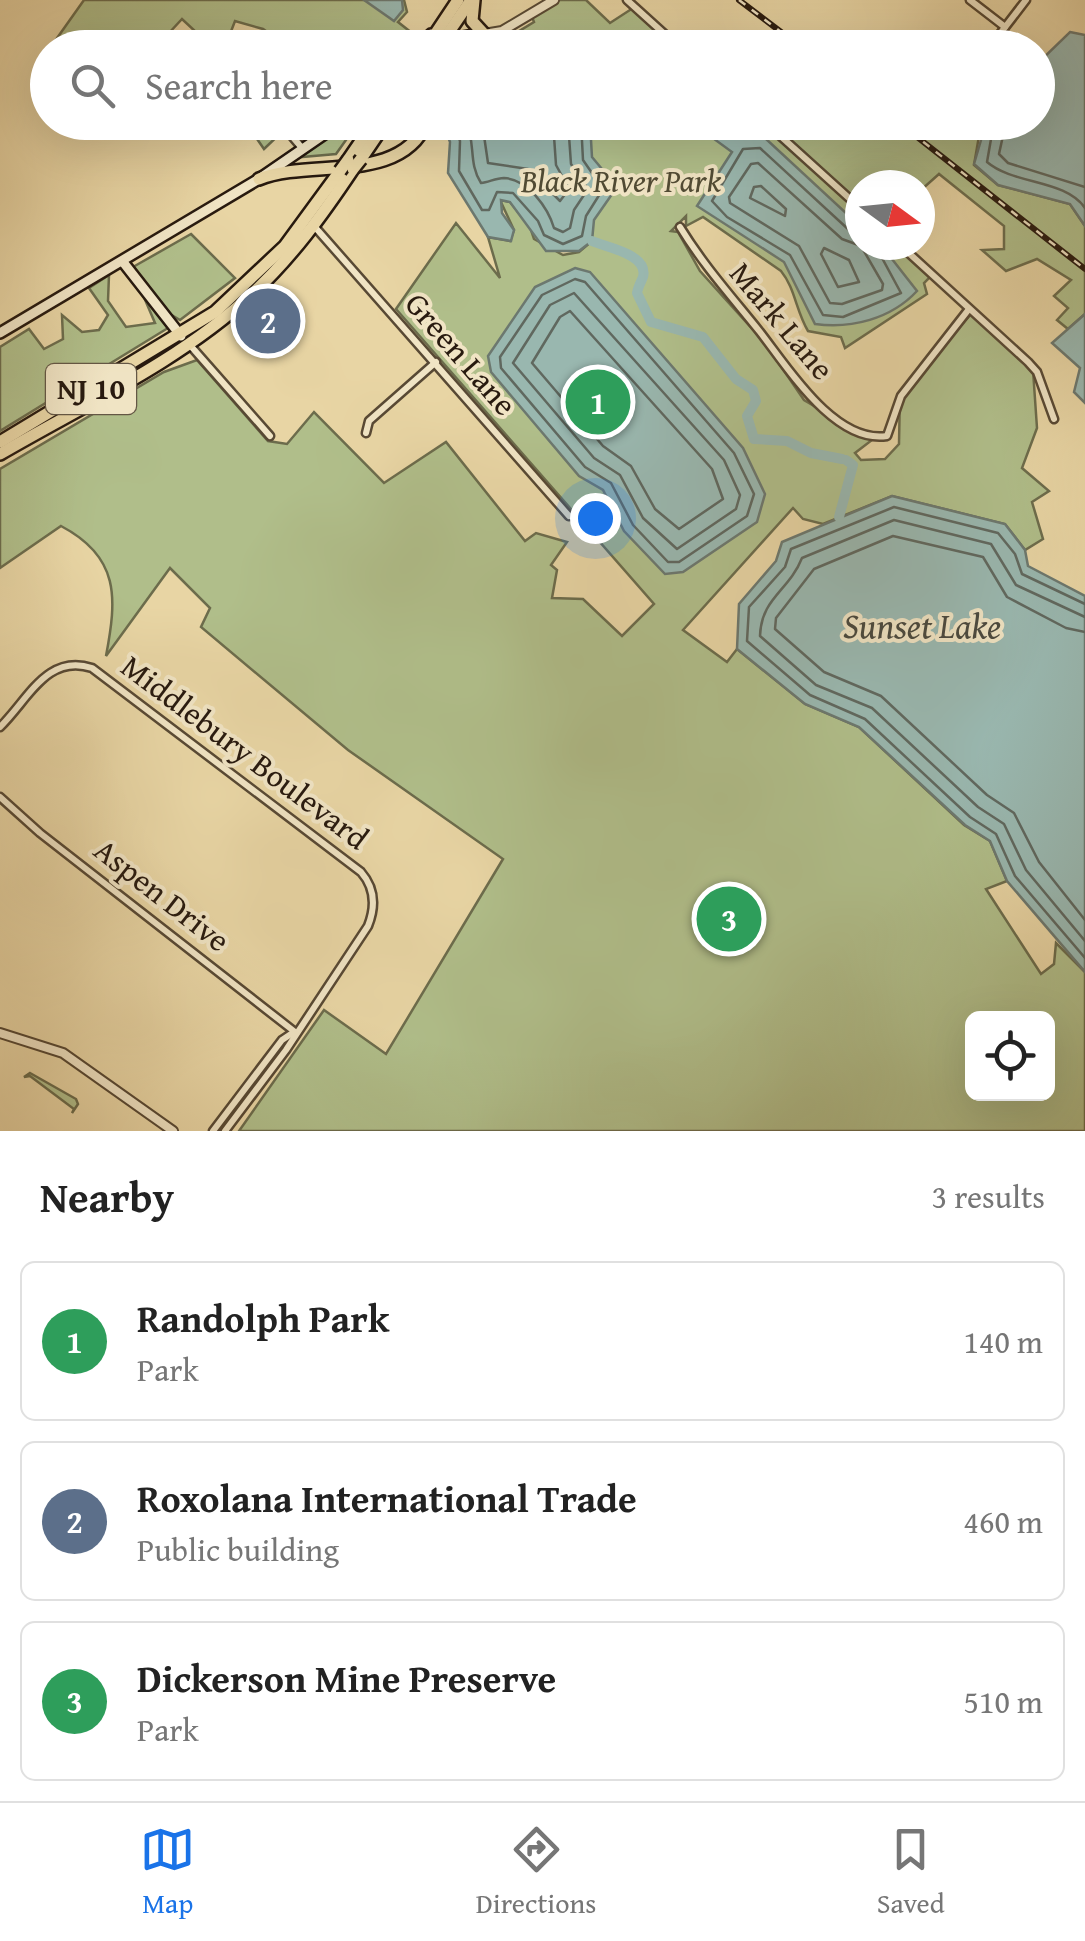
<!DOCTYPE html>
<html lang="en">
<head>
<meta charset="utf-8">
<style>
	:root { --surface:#fff; --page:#f2f2f2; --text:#222; --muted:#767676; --line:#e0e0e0; --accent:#1a73e8 }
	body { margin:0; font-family:"Gentium Book Plus",serif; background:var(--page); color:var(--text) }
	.controls { position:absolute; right:30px; bottom:30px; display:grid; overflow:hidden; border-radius:15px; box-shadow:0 10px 40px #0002 }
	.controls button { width:90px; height:90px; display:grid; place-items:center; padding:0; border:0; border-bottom:2px solid var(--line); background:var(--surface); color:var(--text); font:50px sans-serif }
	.compass { position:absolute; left:845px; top:170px; width:90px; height:90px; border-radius:50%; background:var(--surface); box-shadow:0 10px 40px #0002; rotate:105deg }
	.you { position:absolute; left:595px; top:518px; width:35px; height:35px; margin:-25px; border:8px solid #fff; border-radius:50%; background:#1a73e8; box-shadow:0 0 0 15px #1a73e833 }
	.badge { display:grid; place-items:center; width:65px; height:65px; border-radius:50%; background:var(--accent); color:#fff; font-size:32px; font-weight:700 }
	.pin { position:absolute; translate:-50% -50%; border:5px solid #fff; box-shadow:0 2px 10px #0006 }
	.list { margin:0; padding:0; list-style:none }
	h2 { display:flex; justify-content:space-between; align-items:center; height:130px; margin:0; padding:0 40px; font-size:42px }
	h2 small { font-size:32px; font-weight:400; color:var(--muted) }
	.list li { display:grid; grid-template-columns:65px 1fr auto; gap:30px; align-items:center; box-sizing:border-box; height:160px; margin:0 20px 20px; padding:0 20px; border:2px solid var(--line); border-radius:15px }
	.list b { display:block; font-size:38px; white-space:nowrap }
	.list p { margin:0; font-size:32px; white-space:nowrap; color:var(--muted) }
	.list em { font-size:32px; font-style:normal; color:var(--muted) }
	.icon { flex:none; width:55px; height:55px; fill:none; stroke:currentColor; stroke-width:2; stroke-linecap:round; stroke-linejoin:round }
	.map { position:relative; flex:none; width:1085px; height:1131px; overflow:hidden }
	.search { position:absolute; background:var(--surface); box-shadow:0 10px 40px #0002; left:30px; right:30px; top:30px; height:110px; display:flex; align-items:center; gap:25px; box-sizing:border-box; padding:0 35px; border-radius:55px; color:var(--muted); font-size:38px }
	.sheet { height:670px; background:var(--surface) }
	nav { display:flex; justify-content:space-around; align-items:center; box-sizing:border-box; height:140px; border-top:2px solid var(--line); background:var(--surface); font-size:28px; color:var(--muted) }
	nav a { display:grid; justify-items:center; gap:5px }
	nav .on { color:var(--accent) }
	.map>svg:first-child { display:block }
	.green { fill:#b0be8a; stroke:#6c6c4c; stroke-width:2.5; fill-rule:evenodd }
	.water { fill:#99b7af; stroke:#6c786f; stroke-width:2.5 }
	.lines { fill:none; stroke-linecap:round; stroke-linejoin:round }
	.shore { stroke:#60685f; stroke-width:2.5 }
	.river { stroke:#99b7af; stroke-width:10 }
	.minor-casing { stroke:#584934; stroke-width:11 }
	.tertiary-casing { stroke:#584934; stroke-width:12 }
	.secondary-casing { stroke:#281a0f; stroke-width:14 }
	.trunk-casing { stroke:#281a0f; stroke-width:16 }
	.minor { stroke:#f0e4c4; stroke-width:6 }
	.tertiary { stroke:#f0e4c4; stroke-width:8 }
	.secondary { stroke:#f0e4c4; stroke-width:9 }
	.trunk { stroke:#e8d5a4; stroke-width:11 }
	.rail-casing { stroke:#281a0f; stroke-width:6 }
	.rail { stroke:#f0e4c4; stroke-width:2.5; stroke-dasharray:8; stroke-linecap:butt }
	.trunk-bridge-casing { stroke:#281a0f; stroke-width:16; stroke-linecap:butt }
	.trunk-bridge { stroke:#e8d5a4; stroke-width:11 }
	.labels { text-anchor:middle; stroke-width:8; stroke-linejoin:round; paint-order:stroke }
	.shield { fill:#f0e4c4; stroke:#645745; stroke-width:2.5 }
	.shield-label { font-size:30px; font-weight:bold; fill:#281a0f }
	.park-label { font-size:32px; font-style:italic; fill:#514b34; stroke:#f0e4c4 }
	.street-label { font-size:32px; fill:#281a0f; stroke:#f0e4c4 }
	.water-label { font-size:35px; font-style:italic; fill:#4a493f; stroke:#f0e4c4 }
</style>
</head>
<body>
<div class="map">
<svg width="1085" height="1131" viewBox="0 0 1085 1131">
	<rect width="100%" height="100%" fill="#e8d5a4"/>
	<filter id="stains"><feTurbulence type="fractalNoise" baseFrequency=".002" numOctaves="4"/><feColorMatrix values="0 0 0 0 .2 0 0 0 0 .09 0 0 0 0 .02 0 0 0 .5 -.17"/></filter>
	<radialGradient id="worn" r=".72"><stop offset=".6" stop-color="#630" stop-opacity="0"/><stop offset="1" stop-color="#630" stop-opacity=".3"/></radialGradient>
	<g class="green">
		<path d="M84 0H404L407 12 398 22 417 37 413 47H288L263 29 235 21 225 47H212L182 19 156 47 50 48Z"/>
		<path d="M559 0H586L610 23 633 8 674 47 491 48 534 22 532 17Z"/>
		<path d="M761 122 773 133 783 123H963L979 136 974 165 998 185 1070 204 1085 226V314L1068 329 1057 320 1068 308 1054 296 1071 280 1037 259 1006 271 982 250 1004 249V226L939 174 920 191V185H860V245H896L930 277 924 283 927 294 845 348 841 337 808 331C796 311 795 288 781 271L703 217 686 226V216L671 231 678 232 700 271 765 343 804 400 872 440 855 453 861 460 885 459 899 444 900 393 972 313 1033 370 1037 428 1022 468 1049 491 1032 502 1043 539 1025 550 1005 524 892 496 823 524 803 519 793 508 683 630 727 662 737 649 805 704 859 727 964 825 990 841 1007 881 986 889 1041 974 1054 964 1056 943 1085 972V1131H239L324 1010 386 1054 503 859 348 750 201 627 210 608 170 568 106 656C117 598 120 557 61 526L0 568V469L164 372 197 360 268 441 287 444 314 412 384 483 446 442 525 541 536 533 567 542 551 565 557 570 552 598 583 599 622 636 654 604 396 309 456 223 500 278 488 237 510 241 514 230 500 200 510 202 530 227 534 239 563 255 579 252 592 241 504 123ZM972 1018H1048V1094H972Z"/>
		<path d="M246 123H278L284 130 264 149Z"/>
		<path d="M307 123H358L336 154 291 158 318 140Z"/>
		<path d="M191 234 235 278 180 320 170 314 133 267Z"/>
		<path d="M109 275 108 301 126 327 155 323 143 295 168 328 0 431V347L29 329 44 349 63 339 62 315 82 332 99 330 108 315 89 288Z"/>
		<path d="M30 1073 76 1099 78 1104 72 1113 74 1109 30 1076 24 1077Z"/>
	</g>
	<g class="water">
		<path d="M364 0H402L403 10 394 21Z"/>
		<path d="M1070 32 1085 35V226L1070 204 998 185 974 164 986 123 1038 122V63Z"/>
		<path d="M443 123H590L592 157 617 187 594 220 592 241 579 251H546L510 202 501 200 502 213 514 230 511 241 488 237 448 173 450 142Z"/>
		<path d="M710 136 765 138 860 226V245H881L917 291C891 319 851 329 815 324L784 262 697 206 732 152Z"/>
		<path d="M575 268 590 272 743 448 765 494 757 522 683 572 665 574 624 531 603 490 579 476 491 372 488 356 535 287Z"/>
		<path d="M1085 314V403L1074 392 1080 368 1052 343Z"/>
		<path d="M892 496 1005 524 1025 550 1028 566 1085 596V972L1007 881 990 841 965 825 859 727 805 704 737 649 739 604 776 561 782 542Z"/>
	</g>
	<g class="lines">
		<g class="shore">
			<path d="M453 122 460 141 459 171 482 210H489L497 192 513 193 538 221 544 235 563 244 582 236 586 216 603 189 583 160 581 122"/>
			<path d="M466 122C476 143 468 163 481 183 489 182 496 178 504 178 528 179 548 208 554 228L563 232 570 228 574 210 588 189 571 164 568 122"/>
			<path d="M482 122 488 163 528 169 560 201 569 189 556 165 553 122"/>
			<path d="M994 122 987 162C1014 185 1065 179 1085 208"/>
			<path d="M1006 122 999 154 1008 163 1085 187"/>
			<path d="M758 163 842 239 861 246 883 284 882 290 842 304 830 303 799 246 730 203 729 197 751 164Z"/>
			<path d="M761 186 786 209 785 216 750 198 754 187Z"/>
			<path d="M860 232 849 230 760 148 743 149 712 201 727 217 790 255 823 315 843 317 901 293 875 245"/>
			<path d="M824 248 849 260 859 282 838 287 821 254Z"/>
			<path d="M575 279 585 282 734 453 754 494 747 516 679 562H668L633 525 611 483 585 467 501 368 500 357 542 295Z"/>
			<path d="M574 293 724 460 740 495 736 509 677 549 643 518 620 475 594 458 513 363 550 305Z"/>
			<path d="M570 311 712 469 723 499 679 529 655 509 631 466 603 446 532 363 560 317Z"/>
			<path d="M1085 604 1022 574 1015 554 998 533 894 507 791 549 785 567 749 607 747 641 810 695 865 719 970 817 996 834 1015 876 1085 958"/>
			<path d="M1085 617 1016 585 991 544 894 520 802 558C789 591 761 598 760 636L816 685 872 708 978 807 1004 824 1026 870 1085 941"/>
			<path d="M1085 632 1066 628 1007 597 983 557 893 536 814 569 776 618 775 629 824 672 881 696 987 795 1014 813 1039 862 1085 920"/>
		</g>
		<g class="river">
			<path d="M592 241C605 247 649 254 643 277 641 282 638 287 637 293L651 322 703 337 736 379 753 390 756 401 747 416 754 439 787 441 811 453 842 459"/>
			<path d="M839 517 853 465 846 460"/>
		</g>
		<defs>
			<g id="minor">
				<path d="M627 0 680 48"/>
				<path d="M970 0 1005 27"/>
				<path d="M989 48 1026 0"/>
				<path d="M280 122 302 148"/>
				<path d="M765 122 860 208"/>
				<path d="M314 226 569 516"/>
				<path d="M680 227C704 266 732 297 760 332 788 368 835 444 887 436L901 396 969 309"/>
				<path d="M900 245 1028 362 1037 372 1054 419"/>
				<path d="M189 344 270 436"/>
				<path d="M366 433 369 421 436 362"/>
				<path d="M0 727C28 700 47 653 92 668L361 872C375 888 376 906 368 926L286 1050 225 1131"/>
				<path d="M0 797 40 833 295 1032"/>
				<path d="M213 1131 282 1040 294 1032"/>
			</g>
			<g id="tertiary">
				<path d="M484 34 502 31 554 0"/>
				<path d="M0 1033 63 1053 173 1131"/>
			</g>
			<g id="secondary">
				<path d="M418 48 431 34"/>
				<path d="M123 262 181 336"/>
				<path d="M0 333 259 179 342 122"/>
			</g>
			<g id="trunk">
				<path d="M474 0 472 21 484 34"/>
				<path d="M445 41 484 34"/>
				<path d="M426 48 458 0"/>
				<path d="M438 48 471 0"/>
				<path d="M361 159 386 122"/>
				<path d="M348 160 374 122"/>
				<path d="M259 179C311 158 400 185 427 122"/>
				<path d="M0 442 215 312 285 246 340 171"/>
				<path d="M0 454C84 405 180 361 252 294 292 257 323 214 353 169"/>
			</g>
		</defs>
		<use href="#minor" class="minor-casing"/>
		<use href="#tertiary" class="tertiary-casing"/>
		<use href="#secondary" class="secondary-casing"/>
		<use href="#trunk" class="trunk-casing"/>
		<use href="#minor" class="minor"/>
		<use href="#tertiary" class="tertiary"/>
		<use href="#secondary" class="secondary"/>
		<use href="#trunk" class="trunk"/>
		<defs>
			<g id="rail">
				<path d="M739 0 802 48"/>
				<path d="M898 122 1085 269"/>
			</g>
		</defs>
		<use href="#rail" class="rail-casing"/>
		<use href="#rail" class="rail"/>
		<defs>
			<g id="trunk-bridge">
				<path d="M353 169 361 159"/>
				<path d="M340 171 348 160"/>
			</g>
		</defs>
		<use href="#trunk-bridge" class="trunk-bridge-casing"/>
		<use href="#trunk-bridge" class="trunk-bridge"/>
	</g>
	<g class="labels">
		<rect class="shield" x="46" y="364" width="90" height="50" rx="8"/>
		<g class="shield-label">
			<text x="91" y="399">NJ 10</text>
		</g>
		<g class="park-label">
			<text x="621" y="192">Black River Park</text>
		</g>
		<g class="street-label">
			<text transform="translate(782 321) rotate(50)" y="11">Mark Lane</text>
			<text transform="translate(461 354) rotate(49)" y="11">Green Lane</text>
			<text transform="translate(245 752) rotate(37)" y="11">Middlebury Boulevard</text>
			<text transform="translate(162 895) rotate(38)" y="11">Aspen Drive</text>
		</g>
		<g class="water-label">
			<text x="922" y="638">Sunset Lake</text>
		</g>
	</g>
	<rect width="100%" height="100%" filter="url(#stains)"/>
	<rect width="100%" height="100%" fill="url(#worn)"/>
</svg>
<div class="controls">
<button><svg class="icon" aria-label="locate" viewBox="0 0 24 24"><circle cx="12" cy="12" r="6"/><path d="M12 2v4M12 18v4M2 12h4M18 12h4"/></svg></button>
</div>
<svg class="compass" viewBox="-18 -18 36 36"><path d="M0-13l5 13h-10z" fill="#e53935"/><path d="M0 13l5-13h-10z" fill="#767676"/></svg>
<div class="you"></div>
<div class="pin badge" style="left:598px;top:402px;background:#2e9e5b">1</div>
<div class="pin badge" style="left:268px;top:321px;background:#5c6f8a">2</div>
<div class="pin badge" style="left:729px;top:919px;background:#2e9e5b">3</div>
<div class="search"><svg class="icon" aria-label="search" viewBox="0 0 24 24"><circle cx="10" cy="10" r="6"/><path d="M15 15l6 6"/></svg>Search here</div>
</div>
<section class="sheet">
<h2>Nearby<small>3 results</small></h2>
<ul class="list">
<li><span class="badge" style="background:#2e9e5b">1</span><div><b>Randolph Park</b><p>Park</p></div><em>140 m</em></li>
<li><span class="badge" style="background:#5c6f8a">2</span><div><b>Roxolana International Trade</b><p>Public building</p></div><em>460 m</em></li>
<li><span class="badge" style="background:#2e9e5b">3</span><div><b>Dickerson Mine Preserve</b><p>Park</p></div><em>510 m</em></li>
</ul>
</section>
<nav>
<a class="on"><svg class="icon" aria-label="map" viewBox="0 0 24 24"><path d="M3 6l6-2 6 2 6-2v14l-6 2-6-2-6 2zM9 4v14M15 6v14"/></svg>Map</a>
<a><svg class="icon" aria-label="directions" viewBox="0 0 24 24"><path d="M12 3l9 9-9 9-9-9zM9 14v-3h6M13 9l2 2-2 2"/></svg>Directions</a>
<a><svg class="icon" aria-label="saved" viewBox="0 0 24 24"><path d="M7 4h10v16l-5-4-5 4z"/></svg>Saved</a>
</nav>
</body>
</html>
